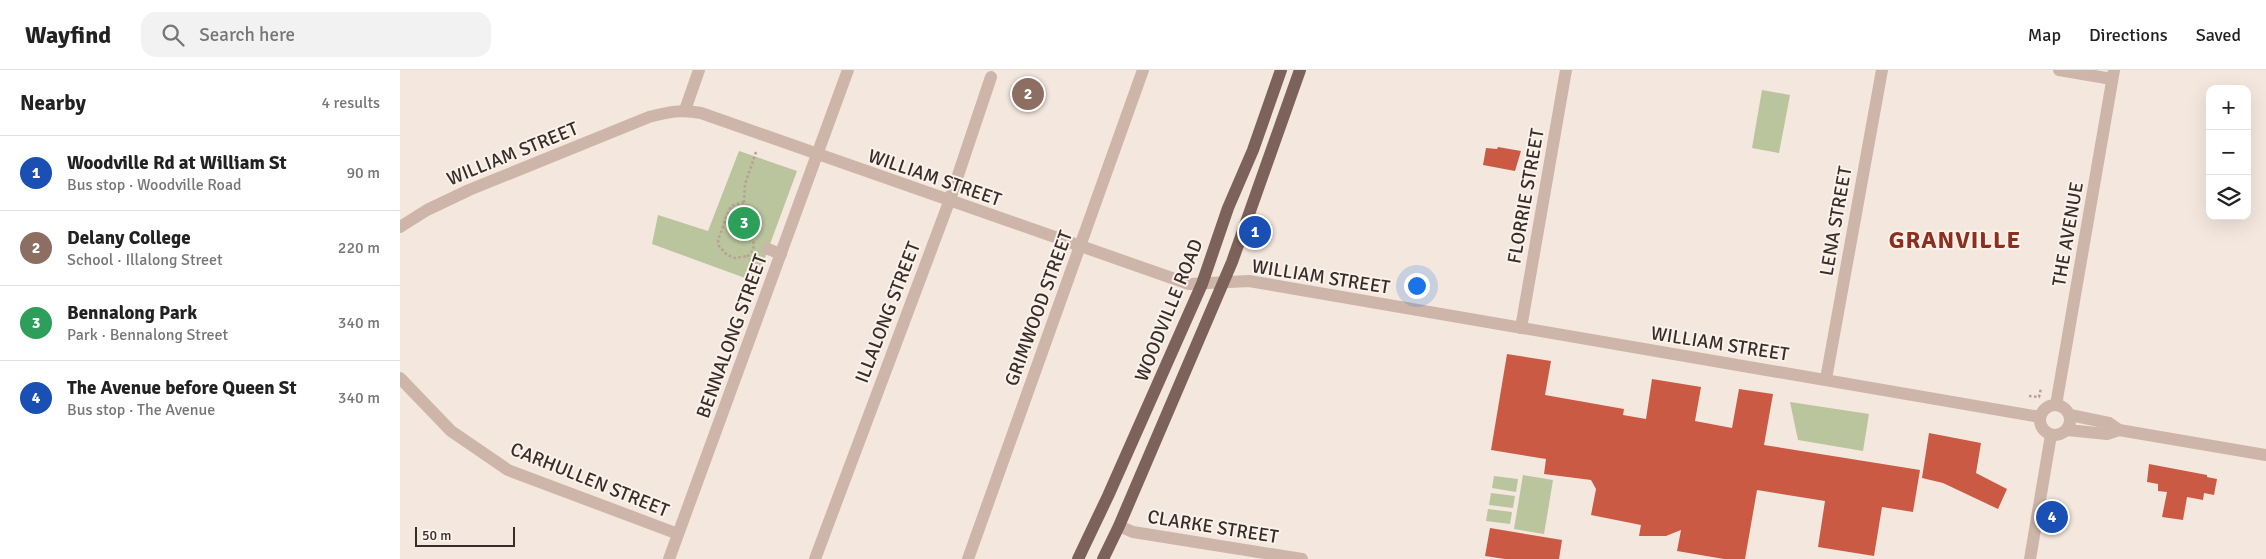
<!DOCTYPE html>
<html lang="en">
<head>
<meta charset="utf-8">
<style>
	:root { --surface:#fff; --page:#f2f2f2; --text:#222; --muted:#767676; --line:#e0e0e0; --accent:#111827 }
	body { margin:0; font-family:Signika,sans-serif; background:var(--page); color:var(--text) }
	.controls { position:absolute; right:15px; top:15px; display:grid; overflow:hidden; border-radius:10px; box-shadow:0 5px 20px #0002 }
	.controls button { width:45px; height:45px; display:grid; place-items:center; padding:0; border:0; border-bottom:1px solid var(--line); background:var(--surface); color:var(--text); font:25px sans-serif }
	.scale { position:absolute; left:15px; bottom:12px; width:100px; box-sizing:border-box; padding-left:5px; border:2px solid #392d29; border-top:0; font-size:14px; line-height:18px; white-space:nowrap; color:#392d29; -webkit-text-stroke:4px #fbf2eb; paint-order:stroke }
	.you { position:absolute; left:1016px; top:215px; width:18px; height:18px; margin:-12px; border:4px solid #fff; border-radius:50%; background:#1a73e8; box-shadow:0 0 0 8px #1a73e833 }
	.badge { display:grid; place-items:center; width:32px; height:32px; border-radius:50%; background:var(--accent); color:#fff; font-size:16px; font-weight:700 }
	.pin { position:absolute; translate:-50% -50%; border:2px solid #fff; box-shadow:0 1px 5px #0006 }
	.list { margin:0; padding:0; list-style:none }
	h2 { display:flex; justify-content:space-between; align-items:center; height:65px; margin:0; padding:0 20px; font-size:21px }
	h2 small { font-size:16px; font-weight:400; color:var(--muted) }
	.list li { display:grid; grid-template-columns:32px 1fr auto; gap:15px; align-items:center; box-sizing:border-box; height:75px; padding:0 20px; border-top:1px solid var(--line) }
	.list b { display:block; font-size:19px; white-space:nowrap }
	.list p { margin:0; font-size:16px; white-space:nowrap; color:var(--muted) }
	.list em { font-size:16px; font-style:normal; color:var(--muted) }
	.icon { flex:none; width:28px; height:28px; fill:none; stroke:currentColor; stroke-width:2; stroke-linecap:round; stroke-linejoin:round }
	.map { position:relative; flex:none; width:1866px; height:489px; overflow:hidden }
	header { display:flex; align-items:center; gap:30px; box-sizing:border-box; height:70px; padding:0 25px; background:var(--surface); border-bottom:1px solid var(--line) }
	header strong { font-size:24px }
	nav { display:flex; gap:28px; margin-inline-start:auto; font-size:18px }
	.search { width:350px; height:45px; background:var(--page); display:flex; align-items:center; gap:12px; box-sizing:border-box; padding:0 18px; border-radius:15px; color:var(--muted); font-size:19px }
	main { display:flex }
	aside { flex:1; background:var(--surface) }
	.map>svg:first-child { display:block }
	.green { fill:#bac49d }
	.building { fill:#cb5a45 }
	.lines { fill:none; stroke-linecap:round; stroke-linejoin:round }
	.path { stroke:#b8a093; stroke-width:2.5; stroke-dasharray:2.5 2.5; stroke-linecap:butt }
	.minor { stroke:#cdb6a9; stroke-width:12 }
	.major { stroke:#7c625a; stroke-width:12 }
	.labels { text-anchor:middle; stroke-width:4; stroke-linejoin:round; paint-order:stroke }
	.street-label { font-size:19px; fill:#392d29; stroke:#fbf2eb }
	.district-label { font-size:24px; font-weight:bold; letter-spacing:1px; fill:#8c2f1f; stroke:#fbf2eb }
</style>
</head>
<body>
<header>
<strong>Wayfind</strong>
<div class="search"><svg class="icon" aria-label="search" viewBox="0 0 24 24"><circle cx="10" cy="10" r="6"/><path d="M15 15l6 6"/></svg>Search here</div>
<nav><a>Map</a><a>Directions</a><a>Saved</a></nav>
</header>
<main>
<aside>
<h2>Nearby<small>4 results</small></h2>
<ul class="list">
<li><span class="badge" style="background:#1a4fb4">1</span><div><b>Woodville Rd at William St</b><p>Bus stop · Woodville Road</p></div><em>90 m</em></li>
<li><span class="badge" style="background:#8d6e63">2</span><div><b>Delany College</b><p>School · Illalong Street</p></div><em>220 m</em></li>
<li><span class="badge" style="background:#2e9e5b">3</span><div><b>Bennalong Park</b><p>Park · Bennalong Street</p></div><em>340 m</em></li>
<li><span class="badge" style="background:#1a4fb4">4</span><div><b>The Avenue before Queen St</b><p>Bus stop · The Avenue</p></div><em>340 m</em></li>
</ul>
</aside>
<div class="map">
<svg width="1866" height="489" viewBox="0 0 1866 489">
	<rect width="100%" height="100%" fill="#f4e7de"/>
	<g class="green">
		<path d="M1362 20 1390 25 1379 83 1352 78Z"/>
		<path d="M339 81 397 101 356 212 252 174 258 145 308 161Z"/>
		<path d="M1390 332 1469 344 1463 381 1398 370Z"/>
		<path d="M1123 405 1153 410 1144 464 1114 459Z"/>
		<path d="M1094 406 1118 409 1116 422 1092 418Z"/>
		<path d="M1091 423 1115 426 1113 438 1089 435Z"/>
		<path d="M1088 439 1112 442 1110 454 1086 451Z"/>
	</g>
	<g class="building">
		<path d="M1098 77 1121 81 1115 101 1083 95 1086 78 1097 79Z"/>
		<path d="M1107 284 1151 291 1145 325 1224 339 1223 345 1246 349 1252 309 1301 317 1295 351 1332 358 1339 319 1373 324 1364 375 1520 400 1513 442 1482 437 1474 486 1418 477 1425 431 1357 420 1345 489H1324L1277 481 1281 460 1266 466H1239L1241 455 1191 445 1196 419 1191 410 1144 404 1146 389 1091 380Z"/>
		<path d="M1529 363 1581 373 1576 403 1607 419 1598 439 1543 413 1522 408Z"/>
		<path d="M1749 394 1807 405V407L1817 409 1814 425 1804 423 1803 430 1787 427 1783 450 1762 447 1767 422 1758 421V414L1747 412Z"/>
		<path d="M1090 458 1162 470 1159 489H1105L1085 486Z"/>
	</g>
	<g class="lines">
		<g class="path">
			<path d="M356 82 345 114 344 132 352 142C352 147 348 154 349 159 350 170 360 174 348 186L352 192 363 199"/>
			<path d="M344 132 331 136 318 170 319 176 327 185 335 188 348 186"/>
			<path d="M1629 326 1639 327 1641 318"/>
		</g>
		<g class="minor">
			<path d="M1659 0 1712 9"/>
			<path d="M285 40 299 0"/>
			<path d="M0 157 27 140 69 120 249 47C268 42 281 39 301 43L789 214 849 211 1640 347"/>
			<path d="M368 179 381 184"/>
			<path d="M1121 258 1166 0"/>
			<path d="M0 308 51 361 108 400 278 464"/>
			<path d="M1426 309 1482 0"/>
			<circle cx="1655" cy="350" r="15"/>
			<path d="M1656 335 1714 0"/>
			<path d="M1670 345 1709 353 1719 360 1866 385"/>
			<path d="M1667 360 1707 364 1719 360"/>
			<path d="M719 456 733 462 902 489"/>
			<path d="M269 489 448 0"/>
			<path d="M415 489 549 132 591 7"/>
			<path d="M568 489 743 0"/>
			<path d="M1630 489 1651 365"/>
		</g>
		<g class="major">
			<path d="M678 489 708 426 802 214 828 138 853 80 881 0"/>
			<path d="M703 489 719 456 832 192 900 0"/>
		</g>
	</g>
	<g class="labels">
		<g class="street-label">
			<text transform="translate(112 83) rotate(-22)" y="7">WILLIAM STREET</text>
			<text transform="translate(535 107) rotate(19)" y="7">WILLIAM STREET</text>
			<text transform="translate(1125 126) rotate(-80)" y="7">FLORRIE STREET</text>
			<text transform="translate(1435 151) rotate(-80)" y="7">LENA STREET</text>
			<text transform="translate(1667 164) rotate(-80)" y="7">THE AVENUE</text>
			<text transform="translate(921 206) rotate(9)" y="7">WILLIAM STREET</text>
			<text transform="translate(638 238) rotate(-70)" y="7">GRIMWOOD STREET</text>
			<text transform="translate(768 240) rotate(-68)" y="7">WOODVILLE ROAD</text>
			<text transform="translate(487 242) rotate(-69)" y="7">ILLALONG STREET</text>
			<text transform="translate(331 266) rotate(-70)" y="7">BENNALONG STREET</text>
			<text transform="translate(1320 273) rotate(9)" y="7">WILLIAM STREET</text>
			<text transform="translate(190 409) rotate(22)" y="7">CARHULLEN STREET</text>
			<text transform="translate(813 456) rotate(9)" y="7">CLARKE STREET</text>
		</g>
		<g class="district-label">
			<text x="1555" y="178">GRANVILLE</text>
		</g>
	</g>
</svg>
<div class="controls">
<button>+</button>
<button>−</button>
<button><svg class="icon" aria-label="layers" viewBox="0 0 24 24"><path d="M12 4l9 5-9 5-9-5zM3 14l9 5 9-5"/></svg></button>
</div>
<div class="scale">50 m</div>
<div class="you"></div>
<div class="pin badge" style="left:855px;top:162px;background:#1a4fb4">1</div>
<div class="pin badge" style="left:628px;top:24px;background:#8d6e63">2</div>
<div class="pin badge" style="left:344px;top:153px;background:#2e9e5b">3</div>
<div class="pin badge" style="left:1652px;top:447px;background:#1a4fb4">4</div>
</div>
</main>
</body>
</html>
